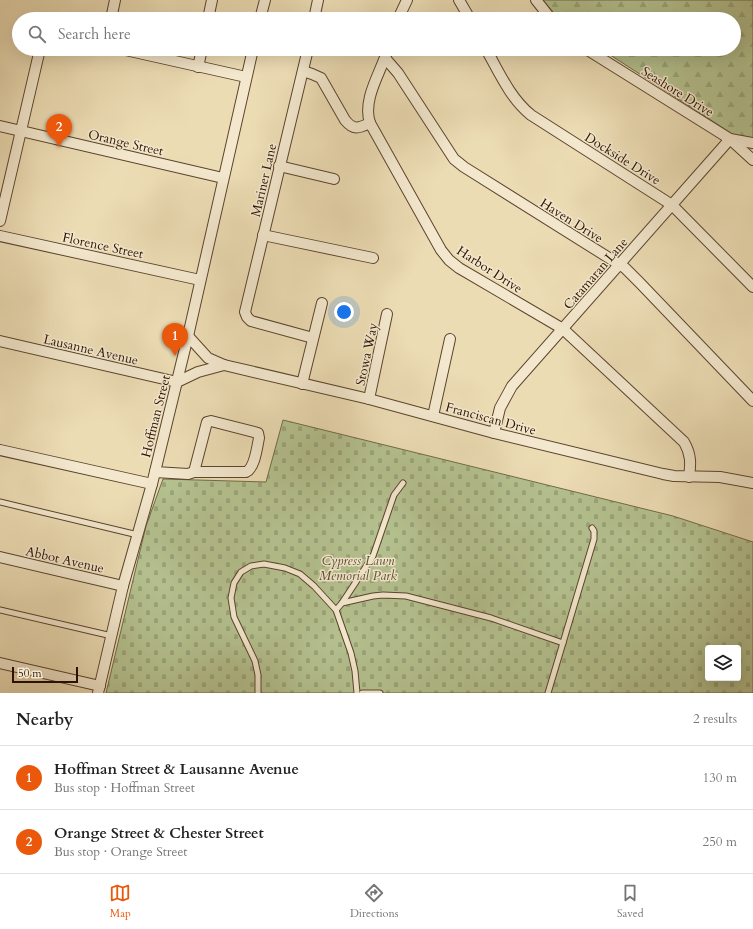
<!DOCTYPE html>
<html lang="en">
<head>
<meta charset="utf-8">
<style>
	:root { --surface:#fff; --page:#f6f6f6; --text:#222; --muted:#767676; --line:#e0e0e0; --accent:#ea580c }
	body { margin:0; font-family:Cardo,serif; background:var(--page); color:var(--text) }
	.controls { position:absolute; right:12px; bottom:12px; display:grid; overflow:hidden; border-radius:4px; box-shadow:0 4px 16px #0002 }
	.controls button { width:36px; height:36px; display:grid; place-items:center; padding:0; border:0; border-bottom:1px solid var(--line); background:var(--surface); color:var(--text); font:20px sans-serif }
	.scale { position:absolute; left:12px; bottom:10px; width:66px; box-sizing:border-box; padding-left:4px; border:2px solid #2c1200; border-top:0; font-size:11px; line-height:14px; white-space:nowrap; color:#2c1200; -webkit-text-stroke:3px #f3e8ce; paint-order:stroke }
	.you { position:absolute; left:344px; top:312px; width:14px; height:14px; margin:-10px; border:3px solid #fff; border-radius:50%; background:#1a73e8; box-shadow:0 0 0 6px #1a73e833 }
	.badge { display:grid; place-items:center; width:26px; height:26px; border-radius:50%; background:var(--accent); color:#fff; font-size:13px; font-weight:700 }
	.pin { position:absolute; translate:-50% -33px; filter:drop-shadow(0 1px 2px #0008) }
	.pin::after { content:''; position:absolute; top:21px; width:14px; height:12px; background:inherit; clip-path:polygon(0 0,100% 0,50% 100%) }
	.list { margin:0; padding:0; list-style:none }
	h2 { display:flex; justify-content:space-between; align-items:center; height:52px; margin:0; padding:0 16px; font-size:17px }
	h2 small { font-size:13px; font-weight:400; color:var(--muted) }
	.list li { display:grid; grid-template-columns:26px 1fr auto; gap:12px; align-items:center; box-sizing:border-box; height:64px; padding:0 16px; border-top:1px solid var(--line) }
	.list b { display:block; font-size:15px; white-space:nowrap }
	.list p { margin:0; font-size:13px; white-space:nowrap; color:var(--muted) }
	.list em { font-size:13px; font-style:normal; color:var(--muted) }
	.icon { flex:none; width:22px; height:22px; fill:none; stroke:currentColor; stroke-width:2; stroke-linecap:round; stroke-linejoin:round }
	.map { position:relative; flex:none; width:753px; height:693px; overflow:hidden }
	.search { position:absolute; background:var(--surface); box-shadow:0 4px 16px #0002; left:12px; right:12px; top:12px; height:44px; display:flex; align-items:center; gap:10px; box-sizing:border-box; padding:0 14px; border-radius:22px; color:var(--muted); font-size:15px }
	.sheet { height:180px; background:var(--surface) }
	nav { display:flex; justify-content:space-around; align-items:center; box-sizing:border-box; height:56px; border-top:1px solid var(--line); background:var(--surface); font-size:11px; color:var(--muted) }
	nav a { display:grid; justify-items:center; gap:2px }
	nav .on { color:var(--accent) }
	.map>svg:first-child { display:block }
	.forest { fill:url(#forest-firs); stroke:#706a48 }
	.cemetery { fill:url(#cemetery-stones); stroke:#706a48; fill-rule:evenodd }
	.lines { fill:none; stroke-linecap:round; stroke-linejoin:round }
	.lane-casing { stroke:#5c442d; stroke-width:7 }
	.street-casing { stroke:#5c442d; stroke-width:12 }
	.lane { stroke:#f3e8ce; stroke-width:5 }
	.street { stroke:#f3e8ce; stroke-width:10 }
	.labels { text-anchor:middle; stroke-width:3; stroke-linejoin:round; paint-order:stroke }
	.street-label { font-size:13px; fill:#2c1200; stroke:#f3e8ce }
	.park-label { font-size:13px; font-style:italic; fill:#5c4f32; stroke:#f3e8ce }
</style>
</head>
<body>
<div class="map">
<svg width="753" height="693" viewBox="0 0 753 693">
	<defs>
		<pattern id="forest-firs" width="22" height="20" patternUnits="userSpaceOnUse"><rect width="22" height="20" fill="#b4c18f"/><path d="M5 1l3.5 6h-7zM16 11l3.5 6h-7z" fill="#9ba57a"/></pattern>
		<pattern id="cemetery-stones" width="16" height="16" patternUnits="userSpaceOnUse"><rect width="16" height="16" fill="#b4c18f"/><path d="M2 7V4a2 2 0 0 1 4 0v3zM10 15v-3a2 2 0 0 1 4 0v3z" fill="#9ba57a"/></pattern>
	</defs>
	<rect width="100%" height="100%" fill="#ecdcb4"/>
	<filter id="stains"><feTurbulence type="fractalNoise" baseFrequency=".005" numOctaves="4"/><feColorMatrix values="0 0 0 0 .2 0 0 0 0 .09 0 0 0 0 .02 0 0 0 .5 -.17"/></filter>
	<radialGradient id="worn" r=".72"><stop offset=".6" stop-color="#630" stop-opacity="0"/><stop offset="1" stop-color="#630" stop-opacity=".3"/></radialGradient>
	<path class="forest" d="M543 0H753V138L734 135 601 49H734V19H559Z"/>
	<path class="cemetery" d="M283 420 673 516 753 542V693H106L146 526 163 479 266 482ZM708 648H738V678H708Z"/>
	<g class="lines">
		<defs>
			<g id="lane">
				<path d="M0 502 138 535"/>
				<path d="M342 603 373 596 383 595 406 596 491 618 563 643"/>
				<path d="M0 610 112 636"/>
				<path d="M336 610 342 603 373 556 394 495 403 483"/>
				<path d="M258 693V675L255 661 234 617 231 598 234 583 241 572 251 566 264 564 285 568 300 574 314 586 336 610 351 653 355 671 357 693"/>
				<path d="M362 693H380"/>
				<path d="M548 693 594 539V531L592 528"/>
			</g>
			<g id="street">
				<path d="M459 0 470 19"/>
				<path d="M536 0 551 19"/>
				<path d="M111 19 115 0"/>
				<path d="M208 19 212 0"/>
				<path d="M260 19 265 0"/>
				<path d="M314 19 318 0"/>
				<path d="M398 19 407 0"/>
				<path d="M121 49 246 77"/>
				<path d="M308 49 245 312 247 317 251 321 313 338"/>
				<path d="M486 49C499 72 510 98 531 115L672 205 753 287"/>
				<path d="M586 49 730 139 753 160"/>
				<path d="M385 58 398 73 454 159 464 167 625 268 640 283 753 401"/>
				<path d="M198 67 202 49"/>
				<path d="M303 71 312 74 321 78 345 120C354 131 359 128 370 123L441 250 449 260 459 268 563 329 684 442C691 454 691 463 689 477"/>
				<path d="M370 123C362 99 381 72 388 49"/>
				<path d="M0 126 223 178"/>
				<path d="M279 166 334 179"/>
				<path d="M0 221 40 49"/>
				<path d="M263 235 373 258"/>
				<path d="M0 236 200 280"/>
				<path d="M188 336 208 358 224 365 369 399 494 433 663 474 674 476 720 477 753 483"/>
				<path d="M0 341 177 382 198 372 224 365"/>
				<path d="M302 384 322 303"/>
				<path d="M369 399 387 314"/>
				<path d="M433 416 450 339"/>
				<path d="M494 433 500 408 512 386 730 139 753 143"/>
				<path d="M0 450 152 484"/>
				<path d="M155 472 188 474 194 472H246C255 468 257 447 259 438L258 433 211 421 207 422 194 472"/>
				<path d="M0 557 123 586"/>
				<path d="M0 663 100 686"/>
				<path d="M98 693 123 586 152 484 188 336 253 49"/>
			</g>
		</defs>
		<use href="#lane" class="lane-casing"/>
		<use href="#street" class="street-casing"/>
		<use href="#lane" class="lane"/>
		<use href="#street" class="street"/>
	</g>
	<g class="labels">
		<g class="street-label">
			<text transform="translate(678 91) rotate(32)" y="5">Seashore Drive</text>
			<text transform="translate(126 142) rotate(13)" y="5">Orange Street</text>
			<text transform="translate(623 158) rotate(32)" y="5">Dockside Drive</text>
			<text transform="translate(263 180) rotate(-77)" y="5">Mariner Lane</text>
			<text transform="translate(572 220) rotate(32)" y="5">Haven Drive</text>
			<text transform="translate(103 245) rotate(12)" y="5">Florence Street</text>
			<text transform="translate(490 269) rotate(33)" y="5">Harbor Drive</text>
			<text transform="translate(595 273) rotate(-49)" y="5">Catamaran Lane</text>
			<text transform="translate(91 349) rotate(13)" y="5">Lausanne Avenue</text>
			<text transform="translate(366 354) rotate(-78)" y="5">Stowa Way</text>
			<text transform="translate(155 416) rotate(-76)" y="5">Hoffman Street</text>
			<text transform="translate(491 418) rotate(15)" y="5">Franciscan Drive</text>
			<text transform="translate(65 559) rotate(13)" y="5">Abbot Avenue</text>
		</g>
		<g class="park-label">
			<text x="358" y="565">Cypress Lawn<tspan x="358" dy="15">Memorial Park</tspan></text>
		</g>
	</g>
	<rect width="100%" height="100%" filter="url(#stains)"/>
	<rect width="100%" height="100%" fill="url(#worn)"/>
</svg>
<div class="controls">
<button><svg class="icon" aria-label="layers" viewBox="0 0 24 24"><path d="M12 4l9 5-9 5-9-5zM3 14l9 5 9-5"/></svg></button>
</div>
<div class="scale">50 m</div>
<div class="you"></div>
<div class="pin badge" style="left:175px;top:356px">1</div>
<div class="pin badge" style="left:59px;top:147px">2</div>
<div class="search"><svg class="icon" aria-label="search" viewBox="0 0 24 24"><circle cx="10" cy="10" r="6"/><path d="M15 15l6 6"/></svg>Search here</div>
</div>
<section class="sheet">
<h2>Nearby<small>2 results</small></h2>
<ul class="list">
<li><span class="badge">1</span><div><b>Hoffman Street &amp; Lausanne Avenue</b><p>Bus stop · Hoffman Street</p></div><em>130 m</em></li>
<li><span class="badge">2</span><div><b>Orange Street &amp; Chester Street</b><p>Bus stop · Orange Street</p></div><em>250 m</em></li>
</ul>
</section>
<nav>
<a class="on"><svg class="icon" aria-label="map" viewBox="0 0 24 24"><path d="M3 6l6-2 6 2 6-2v14l-6 2-6-2-6 2zM9 4v14M15 6v14"/></svg>Map</a>
<a><svg class="icon" aria-label="directions" viewBox="0 0 24 24"><path d="M12 3l9 9-9 9-9-9zM9 14v-3h6M13 9l2 2-2 2"/></svg>Directions</a>
<a><svg class="icon" aria-label="saved" viewBox="0 0 24 24"><path d="M7 4h10v16l-5-4-5 4z"/></svg>Saved</a>
</nav>
</body>
</html>
